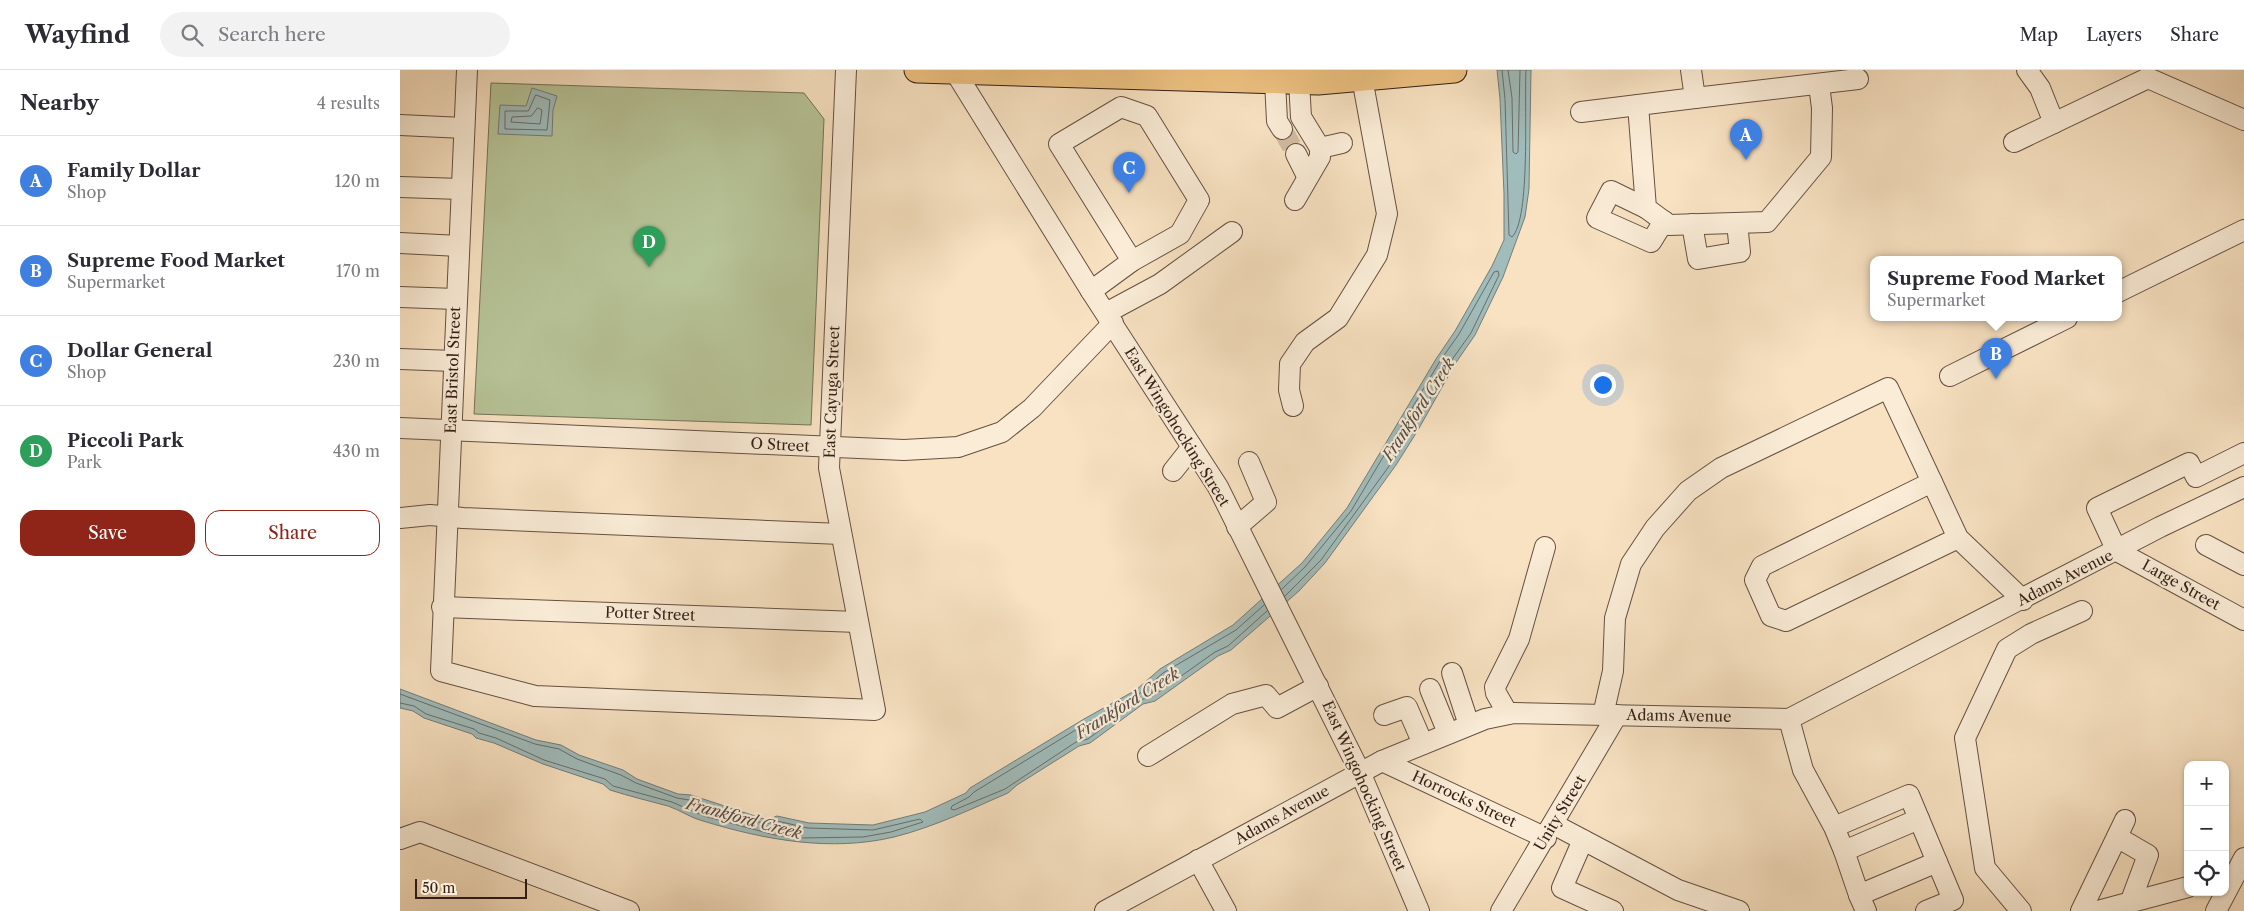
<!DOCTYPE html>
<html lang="en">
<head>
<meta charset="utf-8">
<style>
	:root { --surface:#fff; --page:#f2f2f3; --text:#2b2b33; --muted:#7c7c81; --line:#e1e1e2; --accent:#8f2418 }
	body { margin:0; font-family:"Libre Caslon Text",serif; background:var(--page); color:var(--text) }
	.controls { position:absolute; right:15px; bottom:15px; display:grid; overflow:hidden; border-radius:10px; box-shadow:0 1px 4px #0004 }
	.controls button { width:45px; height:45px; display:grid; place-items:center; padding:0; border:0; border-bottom:1px solid var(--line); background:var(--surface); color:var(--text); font:25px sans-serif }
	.scale { position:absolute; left:15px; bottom:12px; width:112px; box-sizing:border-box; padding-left:5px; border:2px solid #341f17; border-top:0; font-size:14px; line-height:18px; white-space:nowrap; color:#341f17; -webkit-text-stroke:4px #faecd7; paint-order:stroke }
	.you { position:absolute; left:1202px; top:314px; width:18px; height:18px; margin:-12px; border:4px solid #fff; border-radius:50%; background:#1a73e8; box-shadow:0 0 0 8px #1a73e833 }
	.badge { display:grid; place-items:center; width:32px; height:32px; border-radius:50%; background:var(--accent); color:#fff; font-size:16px; font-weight:700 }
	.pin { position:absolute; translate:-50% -41px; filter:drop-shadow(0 1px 2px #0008) }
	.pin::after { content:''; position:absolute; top:26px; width:18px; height:15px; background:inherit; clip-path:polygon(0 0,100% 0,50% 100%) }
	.popup { position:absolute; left:1470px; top:186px; width:252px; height:65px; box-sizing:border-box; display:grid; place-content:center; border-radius:10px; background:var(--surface); filter:drop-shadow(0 1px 4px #0005); font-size:16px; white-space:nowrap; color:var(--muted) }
	.popup b { font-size:19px; color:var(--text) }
	.popup::after { content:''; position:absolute; left:50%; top:100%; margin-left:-10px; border:10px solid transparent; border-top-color:var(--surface) }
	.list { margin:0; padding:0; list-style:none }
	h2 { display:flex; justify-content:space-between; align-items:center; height:65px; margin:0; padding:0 20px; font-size:21px }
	h2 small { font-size:16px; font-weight:400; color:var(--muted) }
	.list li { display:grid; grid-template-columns:32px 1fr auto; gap:15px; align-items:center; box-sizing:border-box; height:90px; padding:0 20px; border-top:1px solid var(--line) }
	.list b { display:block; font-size:19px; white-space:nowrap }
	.list p { margin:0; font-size:16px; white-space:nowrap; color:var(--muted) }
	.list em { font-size:16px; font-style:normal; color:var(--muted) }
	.actions { display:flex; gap:10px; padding:15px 20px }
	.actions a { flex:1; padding:11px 0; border:1px solid var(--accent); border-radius:15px; text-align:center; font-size:18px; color:var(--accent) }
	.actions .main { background:var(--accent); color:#fff }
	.icon { flex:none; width:28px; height:28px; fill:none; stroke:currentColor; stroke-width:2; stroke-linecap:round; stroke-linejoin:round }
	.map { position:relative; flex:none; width:1844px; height:841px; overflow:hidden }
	header { display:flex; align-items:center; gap:30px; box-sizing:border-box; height:70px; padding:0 25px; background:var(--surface); border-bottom:1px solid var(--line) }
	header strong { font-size:24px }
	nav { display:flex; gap:28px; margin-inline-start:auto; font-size:18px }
	.search { width:350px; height:45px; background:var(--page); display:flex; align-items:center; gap:12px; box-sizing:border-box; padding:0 18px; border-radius:28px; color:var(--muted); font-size:19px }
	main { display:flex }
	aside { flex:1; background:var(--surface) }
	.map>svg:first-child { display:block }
	.green { fill:#b7c498; stroke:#767258 }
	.water { fill:#a0bcbb; stroke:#757d79 }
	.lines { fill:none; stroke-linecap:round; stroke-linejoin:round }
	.shore { stroke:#6a6e69; stroke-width:1 }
	.minor-tunnel { stroke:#d1bba0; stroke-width:20; stroke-dasharray:20 10; stroke-linecap:butt }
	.minor-casing { stroke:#655042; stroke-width:22 }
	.major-casing { stroke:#341f17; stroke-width:27 }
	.minor { stroke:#faecd7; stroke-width:20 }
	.major { stroke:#ecc181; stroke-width:25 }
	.labels { text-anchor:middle; stroke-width:4.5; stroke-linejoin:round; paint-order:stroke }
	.street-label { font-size:15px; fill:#341f17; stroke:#faecd7 }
	.water-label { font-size:16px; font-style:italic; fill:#544e48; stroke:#faecd7 }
</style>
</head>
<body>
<header>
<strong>Wayfind</strong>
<div class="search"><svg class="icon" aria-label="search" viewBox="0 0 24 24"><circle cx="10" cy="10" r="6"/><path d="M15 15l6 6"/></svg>Search here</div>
<nav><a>Map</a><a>Layers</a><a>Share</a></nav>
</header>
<main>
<aside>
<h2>Nearby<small>4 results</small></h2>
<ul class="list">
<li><span class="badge" style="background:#3f7fe0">A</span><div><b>Family Dollar</b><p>Shop</p></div><em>120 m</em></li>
<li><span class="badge" style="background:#3f7fe0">B</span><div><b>Supreme Food Market</b><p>Supermarket</p></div><em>170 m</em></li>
<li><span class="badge" style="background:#3f7fe0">C</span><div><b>Dollar General</b><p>Shop</p></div><em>230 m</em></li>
<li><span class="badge" style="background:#2e9e5b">D</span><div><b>Piccoli Park</b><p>Park</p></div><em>430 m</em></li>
</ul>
<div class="actions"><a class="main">Save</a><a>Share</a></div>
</aside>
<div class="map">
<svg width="1844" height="841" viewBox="0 0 1844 841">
	<rect width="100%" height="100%" fill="#f8e2c2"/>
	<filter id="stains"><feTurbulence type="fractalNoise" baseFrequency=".004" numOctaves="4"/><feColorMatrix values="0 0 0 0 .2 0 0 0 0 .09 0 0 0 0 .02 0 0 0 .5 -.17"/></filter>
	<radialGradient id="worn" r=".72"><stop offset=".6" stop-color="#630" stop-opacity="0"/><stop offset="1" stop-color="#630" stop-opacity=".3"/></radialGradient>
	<path class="green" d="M91 13 404 23 424 49 411 355 74 344Z"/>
	<g class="water">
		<path d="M1097 0H1131L1129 119 1125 147 1103 207 1075 265 1055 294 1018 360 996 395 925 493 899 521 831 580 818 586 755 631 743 634 690 673 679 676 617 715 608 723C571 739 534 757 494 767 431 782 365 770 303 751 291 748 280 740 268 736 249 731 229 726 210 720L203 714 143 694 94 673 76 668 72 664 24 648 13 641 0 638V619L136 670 161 675 179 685 223 700 237 709 278 724 291 725 367 750 377 746 409 753 473 755 525 742 566 723 570 718 684 649 736 620 760 599 833 555 902 493 947 438 1036 289 1055 261 1092 196 1104 170V124L1100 29Z"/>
		<path d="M132 18 157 26 153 40 152 66 98 64 100 35 126 36Z"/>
	</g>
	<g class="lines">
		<g class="shore">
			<path d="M1102 0 1105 29 1109 165 1112 167C1131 149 1124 31 1126 0"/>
			<path d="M1108 0 1112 28 1113 82 1116 84 1118 82 1120 0"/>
			<path d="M136 25 150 30 147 60 105 59V41H128Z"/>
			<path d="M138 38 142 40 140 54 111 52 112 47 131 46Z"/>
			<path d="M882 519 905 497 951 441 1040 291 1059 264 1094 202 1098 201 1099 205 1071 263 1051 291 1014 357 992 392 921 490 885 526"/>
			<path d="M864 535 836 560 763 603 739 624 687 653 574 722 569 727 552 736 551 739 554 740 605 719 676 672 688 669 740 630 753 626 815 582 828 576 867 541"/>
			<path d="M0 624 135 674 159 679 177 689 221 705 236 713 277 728 289 730 365 754 377 751 408 758 473 760 520 749 523 752 491 762 463 767 400 768 375 765 304 746 272 732 213 716 205 709 144 690 96 668 79 663 74 659 26 644 14 636 0 633"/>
		</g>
		<path class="minor-tunnel" d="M882 59 896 84"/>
		<defs>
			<g id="minor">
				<path d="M67 0 41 601 135 626 475 640 429 398 446 0"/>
				<path d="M554 0 691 221 818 417 960 702 1019 841"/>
				<path d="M1627 0 1640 18 1654 53"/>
				<path d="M875 11 877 51 882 59"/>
				<path d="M1295 28 1458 9"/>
				<path d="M1238 35 1246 138 1269 155 1367 152 1421 87 1422 38 1419 15"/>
				<path d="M721 37 747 46 799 130 780 164 732 191 659 74Z"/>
				<path d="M1181 42 1295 28 1291 0"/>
				<path d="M0 55 64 58"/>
				<path d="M1614 72 1748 8 1844 50"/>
				<path d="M920 78 942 73"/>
				<path d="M896 84 907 106"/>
				<path d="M0 117 61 119"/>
				<path d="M895 130 920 87V78L901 47 899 11"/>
				<path d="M1246 138 1211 121 1197 148 1251 172 1264 151"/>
				<path d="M1292 154 1298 189 1340 182 1337 153"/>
				<path d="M0 173 59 176"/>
				<path d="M691 221 732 191"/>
				<path d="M1718 222 1844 160"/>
				<path d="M0 227 56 229"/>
				<path d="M706 243 760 214 832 162"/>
				<path d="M0 289 53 291"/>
				<path d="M1550 306 1667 248"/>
				<path d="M893 336 889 320 890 294 905 272 938 248 977 185 987 144 962 8"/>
				<path d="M0 358 504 380 558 377 602 362 632 338 713 253"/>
				<path d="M1844 383 1796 407 1789 393 1697 438 1717 481 1844 550"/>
				<path d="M773 401 792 377"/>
				<path d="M0 448 30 445 63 448 441 464"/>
				<path d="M837 457 866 432 849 392"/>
				<path d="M1558 468 1532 412 1362 496 1355 510 1371 546 1386 551 1558 468 1623 530"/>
				<path d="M1806 475 1844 495"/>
				<path d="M42 537 458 552"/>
				<path d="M1052 603 1069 655"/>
				<path d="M1030 619 1048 663"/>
				<path d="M1108 644 1096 623 1095 617 1119 569 1145 477"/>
				<path d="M984 645 1007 637 1023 674"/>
				<path d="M1203 645 1213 601 1215 548 1231 494 1255 458 1288 421 1321 398 1488 318 1532 412"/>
				<path d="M1389 649 1403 700 1434 757 1509 725 1519 749 1444 781 1434 757"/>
				<path d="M748 686 832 634 866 625 877 638 918 616"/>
				<path d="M982 691 1146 768"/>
				<path d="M1519 749 1553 830 1526 841"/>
				<path d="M1153 754 1278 820 1339 841"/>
				<path d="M1717 767 1748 785 1730 833"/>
				<path d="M0 769 20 762 229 841"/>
				<path d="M1183 770 1162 818 1213 841"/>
				<path d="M1444 781 1459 825 1537 792"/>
				<path d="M798 790 826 841"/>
				<path d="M1459 825 1466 841"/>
				<path d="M705 841 982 691 1085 649 1114 643 1389 649 1760 457 1844 417"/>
				<path d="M1101 841 1217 645"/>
				<path d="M1621 841 1585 798 1565 668 1607 579 1631 564 1682 541"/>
				<path d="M1681 841 1725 750"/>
				<path d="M1698 841 1788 817"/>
				<path d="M1816 841 1844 788"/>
			</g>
			<path id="major" d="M517 0 918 12 1054 0"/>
		</defs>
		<use href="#minor" class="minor-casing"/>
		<use href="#major" class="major-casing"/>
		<use href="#minor" class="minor"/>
		<use href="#major" class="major"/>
	</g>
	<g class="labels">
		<g class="street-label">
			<text transform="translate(53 300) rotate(-88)" y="5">East Bristol Street</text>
			<text transform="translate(432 322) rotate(-88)" y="5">East Cayuga Street</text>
			<text transform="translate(777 357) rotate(58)" y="5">East Wingohocking Street</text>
			<text transform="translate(380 375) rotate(3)" y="5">O Street</text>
			<text transform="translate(1665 508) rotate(-27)" y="5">Adams Avenue</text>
			<text transform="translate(1781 515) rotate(29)" y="5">Large Street</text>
			<text transform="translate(250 544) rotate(2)" y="5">Potter Street</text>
			<text transform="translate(1279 646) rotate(1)" y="5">Adams Avenue</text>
			<text transform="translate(964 716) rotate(66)" y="5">East Wingohocking Street</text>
			<text transform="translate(1064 729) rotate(25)" y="5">Horrocks Street</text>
			<text transform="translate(1160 743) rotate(-59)" y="5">Unity Street</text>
			<text transform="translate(882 745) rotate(-29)" y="5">Adams Avenue</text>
		</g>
		<g class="water-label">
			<text transform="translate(1018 339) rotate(-57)" y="6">Frankford Creek</text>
			<text transform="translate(727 633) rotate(-32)" y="6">Frankford Creek</text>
			<text transform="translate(344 748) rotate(15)" y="6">Frankford Creek</text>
		</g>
	</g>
	<rect width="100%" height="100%" filter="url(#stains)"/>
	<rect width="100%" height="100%" fill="url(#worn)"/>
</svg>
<div class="controls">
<button>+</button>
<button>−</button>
<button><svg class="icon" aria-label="locate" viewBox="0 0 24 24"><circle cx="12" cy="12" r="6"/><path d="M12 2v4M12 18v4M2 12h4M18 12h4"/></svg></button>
</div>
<div class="scale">50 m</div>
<div class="you"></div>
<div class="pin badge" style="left:1346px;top:90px;background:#3f7fe0">A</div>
<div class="pin badge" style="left:1596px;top:309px;background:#3f7fe0">B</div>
<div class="popup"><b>Supreme Food Market</b>Supermarket</div>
<div class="pin badge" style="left:729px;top:123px;background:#3f7fe0">C</div>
<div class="pin badge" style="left:249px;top:197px;background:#2e9e5b">D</div>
</div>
</main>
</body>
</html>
